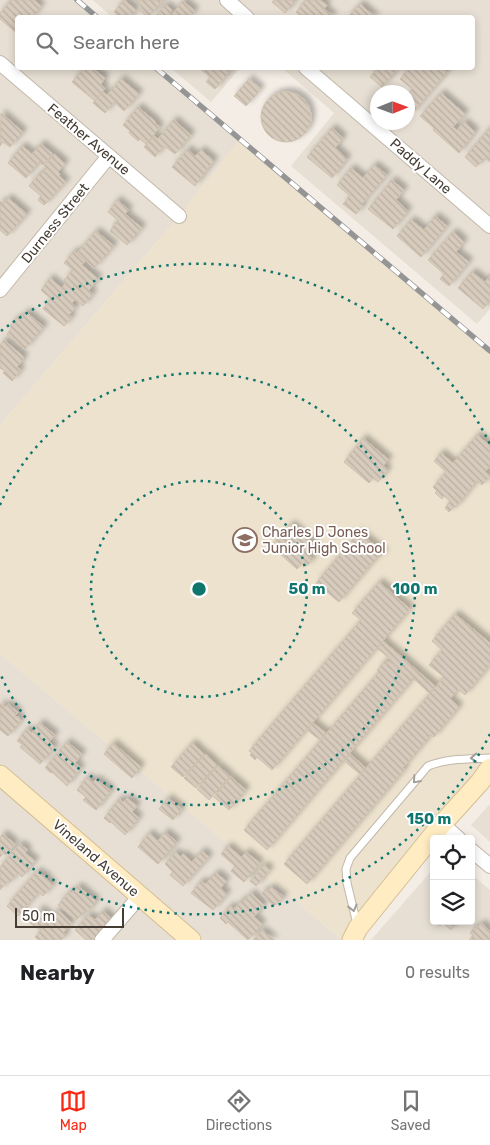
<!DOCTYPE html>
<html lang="en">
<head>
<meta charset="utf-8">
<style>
	:root { --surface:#fff; --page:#f6f6f6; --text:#202124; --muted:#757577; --line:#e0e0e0; --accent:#fb2713 }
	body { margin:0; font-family:Rubik,sans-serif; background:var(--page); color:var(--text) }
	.controls { position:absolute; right:15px; bottom:15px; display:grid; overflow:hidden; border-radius:5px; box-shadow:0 2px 8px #0003 }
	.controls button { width:45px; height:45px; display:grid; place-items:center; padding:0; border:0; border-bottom:1px solid var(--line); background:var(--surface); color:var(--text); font:25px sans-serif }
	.compass { position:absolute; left:370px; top:85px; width:45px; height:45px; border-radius:50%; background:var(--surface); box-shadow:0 2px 8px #0003; rotate:89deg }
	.scale { position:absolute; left:15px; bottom:12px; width:109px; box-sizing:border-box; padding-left:5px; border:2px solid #453d34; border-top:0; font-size:14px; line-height:18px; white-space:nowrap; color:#453d34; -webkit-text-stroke:4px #fff; paint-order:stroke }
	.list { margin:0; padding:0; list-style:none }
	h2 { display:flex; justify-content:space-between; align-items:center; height:65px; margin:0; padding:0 20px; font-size:21px }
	h2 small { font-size:16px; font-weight:400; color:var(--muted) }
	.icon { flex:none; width:28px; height:28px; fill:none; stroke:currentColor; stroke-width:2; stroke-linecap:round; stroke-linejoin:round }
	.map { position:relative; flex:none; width:490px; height:940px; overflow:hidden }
	.search { position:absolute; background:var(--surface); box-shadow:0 2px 8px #0003; left:15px; right:15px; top:15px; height:55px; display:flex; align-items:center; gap:12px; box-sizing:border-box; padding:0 18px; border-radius:5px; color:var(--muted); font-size:19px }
	.sheet { height:135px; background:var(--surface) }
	nav { display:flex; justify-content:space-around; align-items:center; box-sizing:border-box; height:70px; border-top:1px solid var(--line); background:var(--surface); font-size:14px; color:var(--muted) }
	nav a { display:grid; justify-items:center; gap:2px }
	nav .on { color:var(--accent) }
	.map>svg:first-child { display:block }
	.residential { fill:#e7dfd3; fill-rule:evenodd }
	.education { fill:#ece2ce }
	.building { fill:url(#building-back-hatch); stroke:#cfc0ad; filter:url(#shadow) }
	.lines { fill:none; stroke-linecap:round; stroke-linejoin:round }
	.lane-casing { stroke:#c1b8aa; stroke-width:9 }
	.street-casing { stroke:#c1b8aa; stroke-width:16 }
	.secondary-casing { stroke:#d3bf94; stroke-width:21 }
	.lane { stroke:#fff; stroke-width:7 }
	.street { stroke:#fff; stroke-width:14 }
	.secondary { stroke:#ffecc2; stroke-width:19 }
	.rail-casing { stroke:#959595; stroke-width:5.5 }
	.rail { stroke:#fff; stroke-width:4; stroke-dasharray:11; stroke-linecap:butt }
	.oneway { stroke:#a29e9a }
	.ring { fill:none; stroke:#0f766e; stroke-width:2.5; stroke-dasharray:2.5 5 }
	.labels { text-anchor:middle; stroke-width:4; stroke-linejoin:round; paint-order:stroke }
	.street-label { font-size:14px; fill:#453d34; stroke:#fff }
	.education-label { font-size:14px; fill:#785e54; stroke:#fff; text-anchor:start }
	.centre { fill:#0f766e; stroke:#fff; stroke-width:2.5 }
	.ring-label { font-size:15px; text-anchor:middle; font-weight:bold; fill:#0f766e; stroke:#fff; stroke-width:4; stroke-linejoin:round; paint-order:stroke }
</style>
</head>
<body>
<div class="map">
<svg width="490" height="940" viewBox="0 0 490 940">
	<defs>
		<pattern id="building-back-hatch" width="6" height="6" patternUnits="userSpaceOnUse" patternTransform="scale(1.25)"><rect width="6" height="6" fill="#d7cbbd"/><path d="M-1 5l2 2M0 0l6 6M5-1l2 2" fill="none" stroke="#baafa3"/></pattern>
		<filter id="shadow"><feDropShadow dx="4" dy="-4" stdDeviation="2.5" flood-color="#0004"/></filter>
	</defs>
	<rect width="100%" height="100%" fill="#f3ede5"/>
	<g class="residential">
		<path d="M0 0H77L98 17 18 18V68H156L240 139 179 216 0 425Z"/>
		<path d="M93 0H490V309L477 324 291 166 334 113 282 68H472V18H113ZM378 92H408V122H378Z"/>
		<path d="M171 68H240L211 102Z"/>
		<path d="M0 654 342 940H0Z"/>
		<path d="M490 804V842L471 825Z"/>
		<path d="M434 868V921H471V874L490 890V940H371Z"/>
	</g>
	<path class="education" d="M240 139 490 351V764L351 940H342L0 654V425L179 216Z"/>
	<g class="building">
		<path d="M11 0H34L41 6 32 18H18V34L0 19V13Z"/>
		<path d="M124 0 136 10 130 18H121L114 12Z"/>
		<path d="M135 0H163L148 17 139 10 142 7Z"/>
		<path d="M274 0H294L295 1 285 13 272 2Z"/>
		<path d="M306 0H320L327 5 324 9 333 16 332 18H303L296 12Z"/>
		<path d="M183 1 195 11 189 18H154L164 6 165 7 166 5 172 10 171 12 173 13Z"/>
		<path d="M360 4 376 18H347Z"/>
		<path d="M84 68H92L105 78 101 84 105 88 95 101 72 82Z"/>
		<path d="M199 68H233L215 89 206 82 210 77Z"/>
		<path d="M378 68H399L382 87 370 77Z"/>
		<path d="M409 68H442L447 72 413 113 408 108V95L412 89 400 79Z"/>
		<path d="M121 79 139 94 124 111 114 102 105 113 93 103 103 92 107 95Z"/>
		<path d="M249 79 261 89 246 106 234 96Z"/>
		<circle cx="286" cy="117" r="25"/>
		<path d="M441 93 465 114 453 127 457 130 464 122 475 132 459 153 433 130 434 128 420 116Z"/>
		<path d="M138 107 156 122 155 123 160 127 146 144 140 139 138 141 129 133 130 131 123 125Z"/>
		<path d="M1 113 23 132 10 147 3 142 0 146Z"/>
		<path d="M174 120 191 135 175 154 164 146 155 157 144 147 154 136 158 139Z"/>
		<path d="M332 128 343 138 335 148 347 159 332 178 307 157Z"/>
		<path d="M489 129 490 130V162L485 158 476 167 465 157Z"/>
		<path d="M41 144 53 154 43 165 39 162 26 178 8 163 22 146 32 154Z"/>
		<path d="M188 149 195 156 201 150 214 161 195 186 172 167Z"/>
		<path d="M54 154 65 164 58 172 60 174 59 176 66 182 44 205 38 200 41 196 29 186 40 173 41 175 47 168 44 166Z"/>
		<path d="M374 165 387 175 361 205 363 206 356 214 343 204 350 196 337 185 351 168 363 178Z"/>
		<path d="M392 180 404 190 396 200 408 211 393 229 368 209Z"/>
		<path d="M8 198 27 214 7 236 0 230V201L3 204Z"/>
		<path d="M117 200 129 210 125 214 142 228 127 245 110 231 115 223 116 224 119 221 108 212Z"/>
		<path d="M435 216 447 226 421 257 397 236 411 220 424 230Z"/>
		<path d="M96 231 114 246 94 268 77 253Z"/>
		<path d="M453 232 464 242 456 252 469 262 449 286 440 279 444 274 428 260Z"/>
		<path d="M74 251 85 261 82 265 98 279 89 290 93 294 83 306 62 288 66 282 64 280 73 270 64 263Z"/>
		<path d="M472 272 485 282 490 276V300L483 309 458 288Z"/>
		<path d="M50 278 75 300 72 303 76 307 69 315 72 317 64 326 43 309 51 299 41 290Z"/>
		<path d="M26 312 44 327 25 349 7 334 12 328 10 326 17 318 19 320Z"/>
		<path d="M4 340 23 356V360L17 367 21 370 12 381 3 373 5 371 0 368V345Z"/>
		<path d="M477 435 490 446V466L485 472 490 476 482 485 477 481 456 507 455 506 449 512 445 508 450 501 444 496 442 499 435 493 437 491 433 487 446 472 434 461 441 453 453 463Z"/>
		<path d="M363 438 389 460 383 466 388 470 378 482 373 478 369 483 344 462Z"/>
		<path d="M291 524 316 546 308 555 313 559 307 566 302 563 297 569 271 546Z"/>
		<path d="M359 532 384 553 380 557 379 555 339 602 316 583Z"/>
		<path d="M379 582 410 609 272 770 257 757 255 760 250 755 252 753 249 751 361 620 352 613Z"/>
		<path d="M455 614 490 643V665L465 695 458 689 450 699 459 707 434 737 431 735 403 768 405 769 307 884 284 864 444 677 429 665 442 650 432 641Z"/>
		<path d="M383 641 435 686 429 693 413 678 412 680 389 660 390 659 377 648Z"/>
		<path d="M385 661 388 662 389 661 412 680 267 850 244 830 379 672 377 670Z"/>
		<path d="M0 703 5 707 8 704 18 712 15 716 17 717 18 716 21 721 8 736 0 730Z"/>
		<path d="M40 723 55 735 49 742 55 747 40 764 20 747 23 745 17 741 27 729 32 733Z"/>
		<path d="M313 723 326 733 320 740 307 730Z"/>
		<path d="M67 742 82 754 75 763 81 768 67 786 52 772 51 773 45 768Z"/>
		<path d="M113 743 141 767 132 778 104 754Z"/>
		<path d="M192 743 204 754 183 777 171 767Z"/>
		<path d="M205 754 217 765 196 788 184 778Z"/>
		<path d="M350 754 366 768 360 774 344 761Z"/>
		<path d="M218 766 230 776 209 800 197 789Z"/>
		<path d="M87 777 93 782 96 779 111 791 96 810 83 800 86 797 77 790Z"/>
		<path d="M231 777 246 790 229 810 214 797Z"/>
		<path d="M127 798 137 806 132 812 139 818 125 835 111 822 110 823 104 818 119 799 123 802Z"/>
		<path d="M168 798 182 809 173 820 159 809Z"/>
		<path d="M165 832 177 842 158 864 138 847 149 833 158 841Z"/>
		<path d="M3 834 15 844 6 855 4 853 0 857V837Z"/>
		<path d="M20 844 28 850 25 853 35 861 22 877 18 873 9 883 7 882 0 890V867Z"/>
		<path d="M228 846 241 857 246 852 260 863 244 882 231 871 235 866 221 854Z"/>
		<path d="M202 851 209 857 183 886 170 875 173 872 165 864 175 852 181 857 183 854 192 862Z"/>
		<path d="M264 865 270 870 256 886 250 881Z"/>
		<path d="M37 871 43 876 44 875 47 878 46 879 53 885 43 896 39 892 18 916 7 906Z"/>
		<path d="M216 873 226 881 221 888 227 894 213 910 191 893 201 881 205 884Z"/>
		<path d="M78 886 96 901 88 912 86 910 76 920 58 905 70 891 72 893Z"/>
		<path d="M271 887 284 897 274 906 261 895 265 890 267 892Z"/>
		<path d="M251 893 264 905 254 917 262 924 248 940 228 922 226 924 220 918 230 906 234 909 242 900 244 901Z"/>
		<path d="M40 909 50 916 40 930 30 923Z"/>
		<path d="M58 910 71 922 72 923 63 933 66 935 61 940H39L35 937Z"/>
		<path d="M103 911 113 920 96 940H86L75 930 88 915 95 920Z"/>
		<path d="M434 921H458L451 930 443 923 440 926Z"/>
		<path d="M481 923 490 931V940H469L473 935 470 933 475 927 476 929Z"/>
		<path d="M262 930 274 940H253Z"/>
	</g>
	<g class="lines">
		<defs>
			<path id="lane" d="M357 924 347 883 346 869 350 858 428 766C448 758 469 759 490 758"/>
			<g id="street">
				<path d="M227 0 247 18"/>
				<path d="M0 63 179 216"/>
				<path d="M306 68 490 226"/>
				<path d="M0 290 109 156"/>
				<path d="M442 824 459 839"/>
				<path d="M471 850 490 866"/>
				<path d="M102 940 140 896"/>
			</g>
			<g id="secondary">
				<path d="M0 775 191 940"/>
				<path d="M352 940 358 928 442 824 480 782 490 768"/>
			</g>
		</defs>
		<use href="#lane" class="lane-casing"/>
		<use href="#street" class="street-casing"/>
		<use href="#secondary" class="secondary-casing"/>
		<use href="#lane" class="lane"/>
		<use href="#street" class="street"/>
		<use href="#secondary" class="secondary"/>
		<defs>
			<g id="rail">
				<path d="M77 0 98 18"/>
				<path d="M156 68 490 351"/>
			</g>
		</defs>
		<use href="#rail" class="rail-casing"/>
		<use href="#rail" class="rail"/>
	</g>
	<defs><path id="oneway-chevron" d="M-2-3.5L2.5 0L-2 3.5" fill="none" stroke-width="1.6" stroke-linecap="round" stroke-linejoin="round" transform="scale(1.25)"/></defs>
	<g class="oneway">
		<use href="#oneway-chevron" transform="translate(474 758) rotate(178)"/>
		<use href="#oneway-chevron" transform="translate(416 780) rotate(131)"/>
		<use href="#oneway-chevron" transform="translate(353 908) rotate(76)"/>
	</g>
	<g class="ring">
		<circle cx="199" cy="589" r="108"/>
		<path d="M0 505A216 216 0 1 1 0 673"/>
		<path d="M490 734A325 325 0 0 1 1 847M1 331A325 325 0 0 1 490 444"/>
	</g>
	<defs>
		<symbol id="school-ring" viewBox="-11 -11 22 22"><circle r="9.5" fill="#fff" stroke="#8d6e63" stroke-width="1.5"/><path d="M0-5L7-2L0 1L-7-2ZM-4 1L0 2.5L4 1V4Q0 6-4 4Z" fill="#8d6e63"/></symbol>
	</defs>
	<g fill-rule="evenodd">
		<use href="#school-ring" x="231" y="526" width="28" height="28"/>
	</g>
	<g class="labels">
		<g class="street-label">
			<text transform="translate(89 139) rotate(40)" y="5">Feather Avenue</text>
			<text transform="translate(421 166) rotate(41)" y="5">Paddy Lane</text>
			<text transform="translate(55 223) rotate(-51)" y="5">Durness Street</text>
			<text transform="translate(96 858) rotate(41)" y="5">Vineland Avenue</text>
		</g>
		<g class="education-label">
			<text x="262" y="537">Charles D Jones<tspan x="262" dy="16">Junior High School</tspan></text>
		</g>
	</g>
	<circle cx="199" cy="589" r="8" class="centre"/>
	<g class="ring-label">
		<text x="307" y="594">50 m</text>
		<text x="415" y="594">100 m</text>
		<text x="429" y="824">150 m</text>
	</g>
</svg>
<div class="controls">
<button><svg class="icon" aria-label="locate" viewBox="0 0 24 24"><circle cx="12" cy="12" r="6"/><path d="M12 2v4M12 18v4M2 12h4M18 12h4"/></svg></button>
<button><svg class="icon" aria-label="layers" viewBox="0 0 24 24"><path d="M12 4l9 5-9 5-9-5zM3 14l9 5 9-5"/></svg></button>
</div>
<svg class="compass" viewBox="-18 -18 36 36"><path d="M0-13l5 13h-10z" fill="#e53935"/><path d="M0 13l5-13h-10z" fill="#757577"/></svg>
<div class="scale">50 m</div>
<div class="search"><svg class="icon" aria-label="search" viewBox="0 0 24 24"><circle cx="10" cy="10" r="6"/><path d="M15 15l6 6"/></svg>Search here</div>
</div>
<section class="sheet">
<h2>Nearby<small>0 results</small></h2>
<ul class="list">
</ul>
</section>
<nav>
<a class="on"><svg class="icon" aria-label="map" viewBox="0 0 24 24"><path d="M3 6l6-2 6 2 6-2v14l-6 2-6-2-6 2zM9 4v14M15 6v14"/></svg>Map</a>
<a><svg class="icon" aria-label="directions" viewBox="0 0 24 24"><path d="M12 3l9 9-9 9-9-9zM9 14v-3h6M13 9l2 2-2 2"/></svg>Directions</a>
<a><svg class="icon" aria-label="saved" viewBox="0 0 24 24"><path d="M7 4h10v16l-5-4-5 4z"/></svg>Saved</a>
</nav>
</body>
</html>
